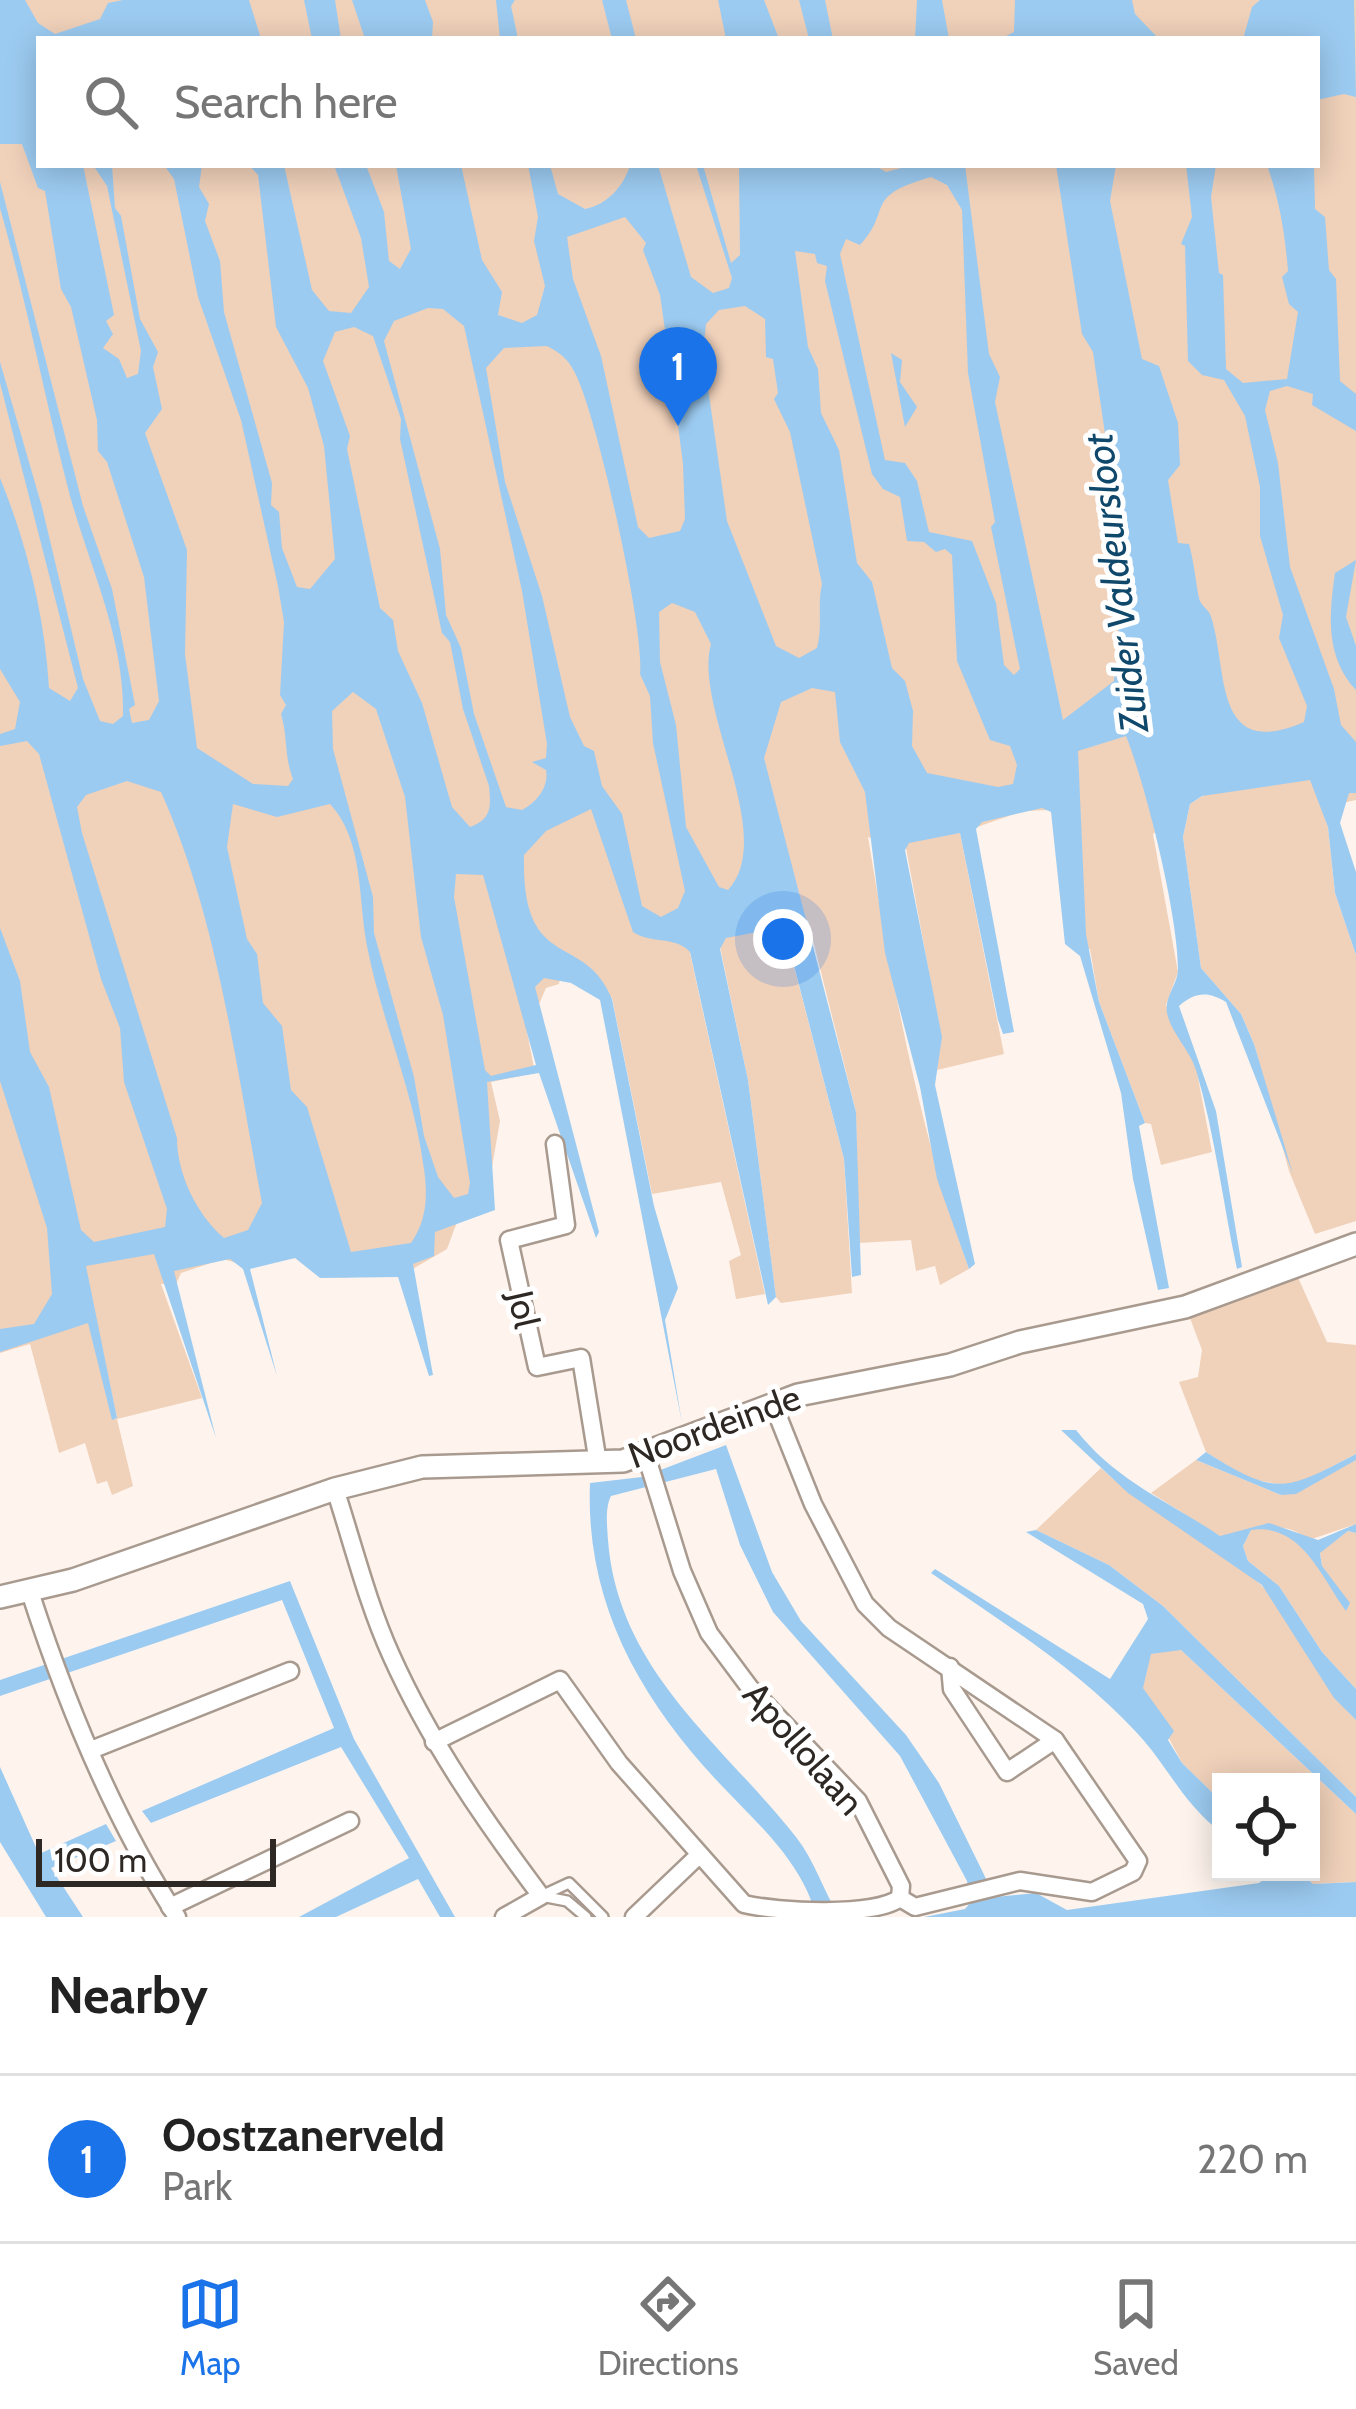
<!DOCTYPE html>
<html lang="en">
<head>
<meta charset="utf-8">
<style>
	:root { --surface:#fff; --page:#f6f6f6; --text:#222; --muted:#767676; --line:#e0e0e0; --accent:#1a73e8 }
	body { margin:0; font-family:Cabin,sans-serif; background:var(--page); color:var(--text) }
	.controls { position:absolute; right:36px; bottom:36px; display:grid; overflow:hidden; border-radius:0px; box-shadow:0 6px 30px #0003 }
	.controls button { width:108px; height:108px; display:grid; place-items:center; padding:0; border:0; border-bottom:3px solid var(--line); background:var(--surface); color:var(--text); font:60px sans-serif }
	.scale { position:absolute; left:36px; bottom:30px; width:240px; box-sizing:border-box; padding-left:12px; border:6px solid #2e2824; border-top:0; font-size:33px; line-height:42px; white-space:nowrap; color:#2e2824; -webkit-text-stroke:9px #fff; paint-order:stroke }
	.you { position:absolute; left:783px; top:939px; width:42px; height:42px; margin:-30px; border:9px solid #fff; border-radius:50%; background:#1a73e8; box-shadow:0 0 0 18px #1a73e833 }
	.badge { display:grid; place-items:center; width:78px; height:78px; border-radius:50%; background:var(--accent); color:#fff; font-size:39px; font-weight:700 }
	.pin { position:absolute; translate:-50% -99px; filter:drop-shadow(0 3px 6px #0008) }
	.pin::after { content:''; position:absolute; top:63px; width:42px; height:36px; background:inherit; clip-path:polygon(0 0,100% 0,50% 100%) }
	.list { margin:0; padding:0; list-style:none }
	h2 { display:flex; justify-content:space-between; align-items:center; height:156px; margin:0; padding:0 48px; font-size:51px }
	h2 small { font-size:39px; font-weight:400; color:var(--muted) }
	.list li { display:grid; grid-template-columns:78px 1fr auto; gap:36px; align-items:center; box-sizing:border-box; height:168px; padding:0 48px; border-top:3px solid var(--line) }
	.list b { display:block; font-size:45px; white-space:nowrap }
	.list p { margin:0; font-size:39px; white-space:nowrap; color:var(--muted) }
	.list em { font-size:39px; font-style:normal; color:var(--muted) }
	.icon { flex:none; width:66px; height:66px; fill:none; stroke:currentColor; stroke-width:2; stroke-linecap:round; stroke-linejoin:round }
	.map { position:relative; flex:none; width:1356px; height:1917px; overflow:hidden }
	.search { position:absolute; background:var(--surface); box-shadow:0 6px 30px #0003; left:36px; right:36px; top:36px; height:132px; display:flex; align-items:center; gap:30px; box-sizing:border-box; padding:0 42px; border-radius:0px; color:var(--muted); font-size:45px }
	.sheet { height:324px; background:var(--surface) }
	nav { display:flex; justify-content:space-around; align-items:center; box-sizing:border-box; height:168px; border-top:3px solid var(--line); background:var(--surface); font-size:33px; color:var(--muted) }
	nav a { display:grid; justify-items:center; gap:6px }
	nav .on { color:var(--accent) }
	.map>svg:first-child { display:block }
	.green { fill:#f0d1ba; fill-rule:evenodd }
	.water { fill:#9ccbf1; fill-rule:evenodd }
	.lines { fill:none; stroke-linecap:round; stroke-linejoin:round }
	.service-casing { stroke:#a99a8f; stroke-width:14 }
	.minor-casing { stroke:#a99a8f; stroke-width:21 }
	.tertiary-casing { stroke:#a99a8f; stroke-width:26 }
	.service { stroke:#fff; stroke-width:9 }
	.minor { stroke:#fff; stroke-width:16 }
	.tertiary { stroke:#fff; stroke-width:21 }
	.labels { text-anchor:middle; stroke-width:10; stroke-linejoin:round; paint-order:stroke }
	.street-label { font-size:36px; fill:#2e2824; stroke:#fff }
	.water-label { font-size:39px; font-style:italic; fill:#10486c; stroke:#fff }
</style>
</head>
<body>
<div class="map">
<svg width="1356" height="1917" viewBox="0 0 1356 1917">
	<rect width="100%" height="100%" fill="#fef4ed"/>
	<g class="green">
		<path d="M0 0H1356V800L1337 804 1318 797 1328 827 1335 893 1356 955V1221L1315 1234 1289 1171 1254 1044 1241 1014 1201 968 1183 837 1190 804 1204 795 1202 794 1153 834 1178 972 1166 1005 1196 1067 1212 1152 1161 1165 1151 1124 1145 1123 1099 1002 1090 949 1066 944 1058 827 1051 810 1023 811 960 833 1004 1054 937 1070 941 1037 906 848 868 837C892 983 919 1130 969 1269L940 1285 935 1266 916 1271 911 1240 858 1243 856 1112 808 920 784 928 844 1159 852 1293 781 1303 776 1297 748 1080 720 947 690 953 765 1294 736 1299 729 1261 741 1255 721 1182 652 1194 612 998 563 961 559 984 546 988 527 1032 535 1073 491 1082 500 1121 484 1213 457 1222 447 1249 404 1274 340 1278 312 1257 271 1260 253 1268 223 1259 181 1273 176 1284H161L202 1398 117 1419 133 1486 112 1495 107 1481 97 1484 85 1443 59 1453 30 1344 0 1353ZM39 39H1317V165H39ZM90 1292 117 1418 113 1419 90 1328Z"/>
		<path d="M1296 1273 1327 1342 1356 1345V1454L1293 1487 1247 1478 1206 1452 1179 1382 1198 1377 1202 1350 1190 1318Z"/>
		<path d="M1196 1460 1281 1495 1356 1460V1524L1309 1540C1277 1514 1254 1536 1220 1536L1151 1493Z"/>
		<path d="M1101 1468C1149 1513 1211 1540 1259 1583 1296 1616 1316 1681 1356 1720V1797L1163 1606 1109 1565 1036 1530Z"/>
		<path d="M1273 1527 1292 1534 1322 1567 1320 1552 1348 1531 1356 1533V1689L1322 1652 1279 1586 1248 1561 1243 1546 1251 1530Z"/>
		<path d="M1180 1649 1356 1814V1882L1313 1884 1300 1872H1311V1782H1221V1801L1182 1763 1142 1688 1150 1654Z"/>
	</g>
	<g class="water">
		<path d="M0 0H25L38 23 55 34 100 19 108 3 123 0H249L261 39H39V165H83L114 315 106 321 113 334 103 348 119 359 127 378 138 374 141 351 107 186 93 165H112L115 208 121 216 140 319 158 352 153 367 162 409 145 433 187 550 185 654 197 748 253 784 288 786 293 779C284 756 288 737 281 714L286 705 280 695 284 622 278 586 241 420 198 297 174 179 164 165H202L199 187 209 204 205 221 220 261 224 312 272 483 271 505 279 512 282 548 297 587 310 589 335 559 324 446 308 388 276 327 258 175 249 165H284L312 290 329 311 351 313 369 287 361 238 334 165H366L384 212 389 261 400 269 411 249 396 165H461L482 260 502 292 498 315 522 323 537 315 545 286 534 241 538 217 528 165H550L558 194 585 209C607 205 624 186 630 165H658L691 277 713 293 729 288 732 278 696 165H703L731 263 740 255 739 165H874L886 172 913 165H965L989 354 1000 377 995 402 1063 720 1114 681C1129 570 1109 463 1093 352L1082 334 1056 165H1116L1110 201 1142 359 1159 366 1178 423 1180 465 1168 480 1178 543 1189 544C1194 562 1196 584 1199 598 1200 605 1207 608 1210 614 1229 665 1210 763 1304 722L1307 706 1279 638 1283 615 1260 536V487L1245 416 1224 380 1202 375 1188 361 1185 246 1181 244 1192 217 1186 165H1216L1211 197 1219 273 1223 275 1226 369 1243 383 1287 379 1298 312 1289 304 1282 277 1288 271C1285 234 1280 203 1268 168L1314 165 1315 209 1325 217 1329 270 1336 279 1340 381 1356 394V431L1312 405 1313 394 1287 386 1270 391 1265 410 1278 463 1290 567 1334 689 1341 725 1356 742V793H1349L1340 823 1356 872V955L1335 893 1328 827 1310 780 1202 796 1190 804 1183 837 1201 968 1241 1014 1254 1044 1293 1174 1226 1002C1208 991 1195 992 1179 1006L1216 1111 1242 1267 1237 1269C1223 1204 1215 1134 1196 1070 1190 1050 1171 1033 1167 1013 1164 997 1178 984 1178 969 1178 915 1146 786 1126 736L1078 751 1086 934 1099 1002 1145 1123 1139 1126 1169 1288 1158 1290 1133 1179 1121 1093 1080 956 1065 944 1051 812 1042 808 982 822 976 829 1014 1032 1003 1034 998 1020 960 833 909 843 905 850 942 1037 935 1085 975 1264 969 1269 937 1179 920 1087 885 953 865 792 840 742 835 692 812 688 781 702 764 758 856 1112 861 1275 852 1277 844 1159 784 927 726 938 720 949 748 1080 776 1297 768 1305 690 952C676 936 651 944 633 932L591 809 546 831 524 855C521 975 584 930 612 999L654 1206 678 1288 665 1320 682 1423 600 1000 571 983 544 978 535 987 599 1232 596 1238 539 1073 487 1082 495 1210 435 1232 434 1256 413 1264 433 1375 429 1376 398 1277 320 1278 295 1258 250 1269 277 1376 243 1269 230 1259 174 1271 216 1438 154 1254 86 1266 117 1418 112 1420 88 1323 0 1352V1329L34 1324 52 1294 47 1228 0 1081V928L20 981 30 1052 49 1087 81 1230 94 1242 165 1227 167 1209 124 1082 120 1028 101 979 39 754 27 741 0 746V734L15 729 20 702 0 669V478C27 544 45 617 49 688L70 701 78 688 0 383V362L42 507 83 679 100 721 113 724 123 716C125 640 91 570 70 496 45 400 27 303 0 208V182L83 506 112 589 135 705 129 709 132 723 149 720 159 701 144 577 107 462 98 451 97 420 71 307 61 289 45 191 38 188 22 144H0ZM931 177 947 185 962 210 968 373 995 522 991 527 1020 669 1014 675 1004 665 996 603 972 541 929 532 917 481 905 463 885 460 840 254 846 239 860 245C894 209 861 197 931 177ZM625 217 646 243 643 250 660 295 672 379 683 464 685 519 680 531 649 538 638 527 601 356 573 279 567 237ZM795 251 815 254 817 263 827 266 825 281 872 474 883 489 900 497 907 541 924 542 936 552 945 549 952 555 957 661 990 740 1010 746 1017 765 1013 784 998 787 927 773 912 746 913 711 905 681 892 668 872 582 857 563 839 450 821 413 818 369 808 347ZM745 306 765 319 766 357 773 359 778 393 774 399 790 432 822 584C817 606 823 625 817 648L799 658 776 646 727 521 703 353 706 324 719 310ZM428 308 443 309 464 326 522 591 547 744 546 758 532 762 546 770C549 787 537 802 522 810L506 807 474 714 461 648 446 615 440 549 384 341 394 321ZM354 327 373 336 401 419 400 439 442 633 450 642 463 709 489 786C491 806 492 819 470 827L452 807 422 703 398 651 393 620 380 608 347 449 350 436 323 361 335 332ZM547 346C560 353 567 358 574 371 596 410 645 630 640 674L650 696 653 743 685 891 678 908 661 917 642 906 622 814 602 786 594 751 584 746 570 717 542 596 505 482 486 368 504 348ZM672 603 695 612 711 644C693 709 778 835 728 890L719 887 686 827 676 725 660 662 659 612ZM353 692 376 709 405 797 421 937 443 1015 470 1183 468 1194 454 1198 438 1177 424 1136 414 1077 374 933 373 897 333 749 332 711ZM127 781 161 792C218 919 236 1067 262 1203L248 1230 224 1238C197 1215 177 1174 177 1138L82 833 77 807 86 795ZM330 804C364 840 358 900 367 946 381 1019 413 1089 423 1163 428 1192 428 1219 411 1243L351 1252 307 1107 291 1090 282 1026 263 1003 257 954 247 939 227 847 233 804 277 817ZM456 874 483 875 536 1065 491 1076 485 1070 454 897Z"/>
		<path d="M304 0H335L341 39H312Z"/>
		<path d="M352 0H425L433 22 432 39H365Z"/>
		<path d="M496 0H515L511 6 518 39H500Z"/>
		<path d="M602 0H626L636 39H612Z"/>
		<path d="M718 0H764L779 39H726Z"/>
		<path d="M799 0H825L833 39H809Z"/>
		<path d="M917 0H942L949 39H915Z"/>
		<path d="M1015 0H1132L1135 14 1159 39H1000L1014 32Z"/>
		<path d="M1260 0H1354L1356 97 1344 94 1317 100V39H1243L1252 7Z"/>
		<path d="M891 353 902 360 900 382 917 407 905 427Z"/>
		<path d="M1356 560 1346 617 1356 646V690C1325 657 1329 614 1335 573Z"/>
		<path d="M1061 1430H1076C1116 1481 1168 1501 1220 1536L1269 1523 1318 1540 1356 1524V1533L1348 1531 1320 1553 1322 1566 1350 1603 1346 1611C1320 1575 1301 1523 1251 1530L1243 1546 1248 1561 1279 1586 1322 1652 1356 1689V1720L1334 1698 1262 1585 1128 1493Z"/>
		<path d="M726 1445 772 1572 801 1621 906 1735 939 1783 995 1897 1036 1893 1067 1910 1259 1883 1274 1872H1300L1313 1884 1356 1882V1917H924L965 1909 971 1902 967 1881 900 1756 773 1612 740 1545 716 1469 611 1496C605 1508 607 1525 608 1540 618 1671 722 1743 796 1837 815 1861 823 1891 840 1917H816C804 1864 757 1823 721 1785 640 1699 585 1603 590 1483L642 1477Z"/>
		<path d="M1206 1452C1277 1497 1285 1491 1356 1454V1460L1296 1494 1281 1495 1196 1460Z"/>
		<path d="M1036 1530 1109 1565 1163 1606 1356 1797V1814L1181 1650 1151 1654 1143 1688 1174 1731 1168 1740 1182 1763 1221 1801V1832C1183 1804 1168 1766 1137 1733 1078 1669 1003 1623 931 1573L935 1569 1110 1679 1148 1619 1143 1604 1026 1532Z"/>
		<path d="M290 1581 354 1739 455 1917H440L418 1879 336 1917H299L409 1858 341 1747 151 1823 142 1811 334 1728 282 1600 0 1696V1680Z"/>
		<path d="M0 1767 39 1854 106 1824 116 1841 51 1868 83 1917H46L0 1842Z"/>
	</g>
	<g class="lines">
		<defs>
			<g id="service">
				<path d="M541 1896 569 1883 603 1917"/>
				<path d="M541 1896 567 1901 586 1917"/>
			</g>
			<g id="minor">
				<path d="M555 1144 566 1225 509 1240 537 1367 581 1358 598 1463"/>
				<path d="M773 1404 813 1504 865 1604 889 1628 1055 1740 1138 1861 1133 1872 1092 1892 1020 1881 915 1907 900 1898"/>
				<path d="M335 1489C353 1544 367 1602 391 1655 430 1742 484 1820 541 1896L504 1917"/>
				<path d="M30 1592C66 1703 113 1818 177 1917"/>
				<path d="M950 1667 952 1689 1007 1772 1055 1740"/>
				<path d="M434 1742 560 1680 619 1763 744 1904C778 1912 874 1917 900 1898L901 1886 858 1801 750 1688 709 1633 682 1571 646 1455"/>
				<path d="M91 1750 290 1671"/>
				<path d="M170 1907 350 1821"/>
				<path d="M634 1917 699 1855"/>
			</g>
			<path id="tertiary" d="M0 1597 73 1580 335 1489 422 1467 623 1461 798 1395 950 1365 1020 1342 1185 1307 1356 1244"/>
		</defs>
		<use href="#service" class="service-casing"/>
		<use href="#minor" class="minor-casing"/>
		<use href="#tertiary" class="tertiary-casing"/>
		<use href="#service" class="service"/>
		<use href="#minor" class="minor"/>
		<use href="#tertiary" class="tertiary"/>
	</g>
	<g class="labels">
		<g class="street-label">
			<text transform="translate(524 1309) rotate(77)" y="13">Jol</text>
			<text transform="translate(714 1426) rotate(-20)" y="13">Noordeinde</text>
			<text transform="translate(804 1748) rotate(49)" y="13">Apollolaan</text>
		</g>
		<g class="water-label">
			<text transform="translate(1116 583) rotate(-97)" y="14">Zuider Valdeursloot</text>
		</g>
	</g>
</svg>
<div class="controls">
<button><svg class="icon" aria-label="locate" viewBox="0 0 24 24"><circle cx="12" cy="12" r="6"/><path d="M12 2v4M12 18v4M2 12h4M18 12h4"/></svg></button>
</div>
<div class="scale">100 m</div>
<div class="you"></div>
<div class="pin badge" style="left:678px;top:426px">1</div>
<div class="search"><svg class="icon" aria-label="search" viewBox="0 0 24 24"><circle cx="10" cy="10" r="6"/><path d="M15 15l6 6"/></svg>Search here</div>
</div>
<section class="sheet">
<h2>Nearby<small></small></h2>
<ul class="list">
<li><span class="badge">1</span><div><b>Oostzanerveld</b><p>Park</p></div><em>220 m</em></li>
</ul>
</section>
<nav>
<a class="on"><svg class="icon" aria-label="map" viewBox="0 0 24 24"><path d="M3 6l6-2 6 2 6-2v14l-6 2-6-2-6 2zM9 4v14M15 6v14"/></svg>Map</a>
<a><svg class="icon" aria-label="directions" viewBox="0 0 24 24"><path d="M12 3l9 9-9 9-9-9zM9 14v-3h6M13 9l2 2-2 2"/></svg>Directions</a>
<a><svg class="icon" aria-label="saved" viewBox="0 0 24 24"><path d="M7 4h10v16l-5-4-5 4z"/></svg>Saved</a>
</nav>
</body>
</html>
